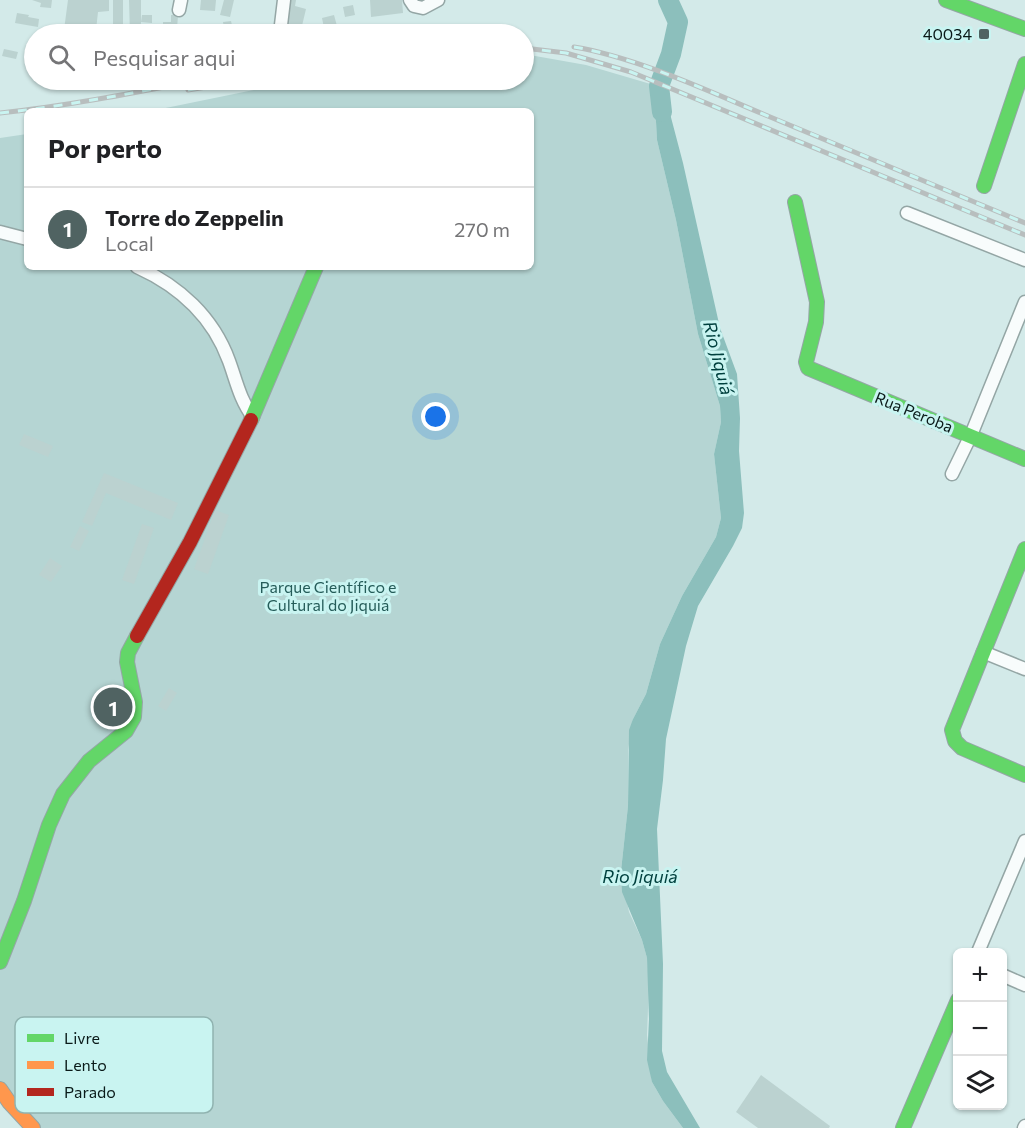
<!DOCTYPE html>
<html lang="pt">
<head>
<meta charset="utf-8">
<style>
	:root { --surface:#fff; --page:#f6f6f6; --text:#202124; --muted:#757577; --line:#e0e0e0; --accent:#506362 }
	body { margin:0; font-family:Commissioner,sans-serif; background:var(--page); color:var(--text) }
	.controls { position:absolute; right:18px; bottom:18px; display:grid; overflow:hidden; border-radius:9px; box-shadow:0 2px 4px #0004 }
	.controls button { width:54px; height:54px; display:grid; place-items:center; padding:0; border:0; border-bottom:2px solid var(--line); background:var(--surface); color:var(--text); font:30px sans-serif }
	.you { position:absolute; left:436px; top:417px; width:21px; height:21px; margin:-15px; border:4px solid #fff; border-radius:50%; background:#1a73e8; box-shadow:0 0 0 9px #1a73e833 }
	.badge { display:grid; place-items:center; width:39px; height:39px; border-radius:50%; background:var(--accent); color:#fff; font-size:20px; font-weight:700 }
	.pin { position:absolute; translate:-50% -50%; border:3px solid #fff; box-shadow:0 2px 6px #0006 }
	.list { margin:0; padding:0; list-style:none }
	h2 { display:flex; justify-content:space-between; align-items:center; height:78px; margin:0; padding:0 24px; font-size:26px }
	h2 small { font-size:20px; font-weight:400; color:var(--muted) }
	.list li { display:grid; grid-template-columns:39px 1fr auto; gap:18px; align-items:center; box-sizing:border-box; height:84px; padding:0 24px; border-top:2px solid var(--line) }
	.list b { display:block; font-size:22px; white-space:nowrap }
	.list p { margin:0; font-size:20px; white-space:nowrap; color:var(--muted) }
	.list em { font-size:20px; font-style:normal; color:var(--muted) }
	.icon { flex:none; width:33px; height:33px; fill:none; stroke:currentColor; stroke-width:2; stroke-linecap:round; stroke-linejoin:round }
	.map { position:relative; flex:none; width:1025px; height:1128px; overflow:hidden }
	.search { position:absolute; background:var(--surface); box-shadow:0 2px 4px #0004; left:24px; top:24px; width:510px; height:66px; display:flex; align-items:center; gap:15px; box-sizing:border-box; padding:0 21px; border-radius:33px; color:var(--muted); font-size:22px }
	.panel { position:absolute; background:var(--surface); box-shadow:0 2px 4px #0004; left:24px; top:108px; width:510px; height:162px; border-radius:9px }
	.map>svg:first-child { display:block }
	.green { fill:#b5d5d3 }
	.water { fill:#8cbfbc }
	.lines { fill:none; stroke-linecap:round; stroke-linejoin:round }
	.river { stroke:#8cbfbc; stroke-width:20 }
	.building { fill:#bbd2d0 }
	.street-casing { stroke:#94a6a5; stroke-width:15 }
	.fast-casing { stroke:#94a6a5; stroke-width:16 }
	.slow-casing { stroke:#94a6a5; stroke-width:16 }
	.jam-casing { stroke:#94a6a5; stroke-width:16 }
	.street { stroke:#f8fcfc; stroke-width:12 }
	.fast { stroke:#63d668; stroke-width:14 }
	.slow { stroke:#ff974d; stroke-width:14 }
	.jam { stroke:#b3261e; stroke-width:14 }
	.rail-casing { stroke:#b8bebe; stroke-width:5 }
	.rail { stroke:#c9f4f1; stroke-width:3; stroke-dasharray:9; stroke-linecap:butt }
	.poi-dot { fill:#506362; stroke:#c9f4f1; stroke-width:2 }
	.labels { text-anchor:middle; stroke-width:6; stroke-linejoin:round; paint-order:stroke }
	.poi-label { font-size:16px; fill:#0a1a19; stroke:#c9f4f1; text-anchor:end }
	.street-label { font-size:16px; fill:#0a1a19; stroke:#c9f4f1 }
	.park-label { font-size:16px; fill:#255c59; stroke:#c9f4f1 }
	.water-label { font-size:18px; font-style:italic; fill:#00403e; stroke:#c9f4f1 }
	.key { fill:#c9f4f1; stroke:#90b3b0; stroke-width:1.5 }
	.key-label { font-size:16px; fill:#0a1a19 }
</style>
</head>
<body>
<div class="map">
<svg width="1025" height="1128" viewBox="0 0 1025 1128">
	<rect width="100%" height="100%" fill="#d3eae9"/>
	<path class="green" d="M524 54 586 65 654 85 657 140 676 220 698 334 720 406 721 422 714 454 721 518 716 537 682 596 660 644 646 694 633 719 628 750V806L621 871 629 912 642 940 647 958 649 982 647 1035 652 1082 663 1101 683 1128H37L0 1089V138L27 134V267H531V111H151L303 80H524Z"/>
	<path class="water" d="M654 85 663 87 683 163 720 328 737 374 740 418 739 451 744 513 742 528 733 546 698 606 686 646 666 739 663 780 657 829 663 964 662 1051 667 1072 700 1128H683L663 1101 652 1082 647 1060 649 1019 647 958 642 940 622 892 621 871 628 806 629 730 633 719 646 694 660 644 682 596 716 537 721 518 714 454 721 422 720 406 698 334 676 220 657 140Z"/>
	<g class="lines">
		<path class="river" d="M662 112 659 86 671 54 678 22 668 0"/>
	</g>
	<g class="building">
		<path d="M32 0H52L51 8 40 7 41 3Z"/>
		<path d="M68 0H109V11L98 12 96 30H64Z"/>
		<rect x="113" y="0" width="10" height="34"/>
		<path d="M129 0H141V22L142 15H152V23L141 22 140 34H130Z"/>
		<path d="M201 0H216L215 11 200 10Z"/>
		<path d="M224 0H234L230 17 220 15Z"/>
		<path d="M289 0H296L295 6 306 9 301 30 286 27Z"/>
		<path d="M370 0H402L403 13 371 17Z"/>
		<path d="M353 5 355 15 345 17 343 7Z"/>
		<path d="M17 13 29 15 28 17 39 19 38 27 15 23Z"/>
		<path d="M171 15H178L177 29H171V34H163V22H171Z"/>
		<path d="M334 15 337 26 324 28 322 18Z"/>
		<path d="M231 21 234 34H225L223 22Z"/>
		<path d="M246 26H251L253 34H235L234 28Z"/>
		<path d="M4 49 18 52 16 59 2 56Z"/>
		<path d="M24 434 53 446 48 457 19 445Z"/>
		<path d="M104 473 178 503 171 520 106 493 92 526 82 522Z"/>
		<path d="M215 510 229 515 208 574 194 569Z"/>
		<path d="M142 524 154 528 134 584 122 580Z"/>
		<path d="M80 526 89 531 79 551 70 547Z"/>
		<path d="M50 558 62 566 51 582 39 575Z"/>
		<path d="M169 688 177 693 166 711 158 706Z"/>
		<path d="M761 1075 830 1126 829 1128H758L736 1112Z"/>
	</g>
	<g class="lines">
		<defs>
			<g id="street">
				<path d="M410 0 414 6 423 8 438 0"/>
				<path d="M179 10 181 0"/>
				<path d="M281 25 284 0"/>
				<path d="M907 213 1025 260"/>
				<path d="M0 232 27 239"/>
				<path d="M137 267C179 286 213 317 229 361 236 380 240 400 253 417"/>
				<path d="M952 474 971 435 1025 302"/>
				<path d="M983 652 1025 669"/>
				<path d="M978 952 1025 841"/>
				<path d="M1002 975 1025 985"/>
				<path d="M1024 1128 1025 1126"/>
			</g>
			<g id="fast">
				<path d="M946 0 1025 29"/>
				<path d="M984 186 1025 64"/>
				<path d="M795 202 817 302 816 322 806 362 808 368 1025 459"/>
				<path d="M251 420 316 267"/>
				<path d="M1025 549 952 730 955 741 962 748 1025 775"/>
				<path d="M0 962 24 901 49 825 63 794 89 761 126 731 134 717 135 702 127 662 128 653 137 636"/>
				<path d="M903 1128 958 1000"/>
			</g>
			<path id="slow" d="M0 1089 9 1102 33 1128"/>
			<path id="jam" d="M137 636 190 542 251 420"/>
		</defs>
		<use href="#street" class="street-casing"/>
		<use href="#fast" class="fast-casing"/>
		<use href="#slow" class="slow-casing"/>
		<use href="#jam" class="jam-casing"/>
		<use href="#street" class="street"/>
		<use href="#fast" class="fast"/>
		<use href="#slow" class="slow"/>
		<use href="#jam" class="jam"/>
		<defs>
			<g id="rail">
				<path d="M574 47C635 57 706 90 763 114 851 150 938 187 1025 223"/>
				<path d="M524 48 566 53 631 72 1025 235"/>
				<path d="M188 90 248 80"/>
				<path d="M0 113C67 106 133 93 200 80"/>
			</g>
		</defs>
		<use href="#rail" class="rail-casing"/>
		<use href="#rail" class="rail"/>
	</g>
	<rect class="poi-dot" x="978" y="28" width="12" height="12" rx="3"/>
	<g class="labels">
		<g class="poi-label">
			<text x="972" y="40">40034</text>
		</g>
		<g class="street-label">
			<text transform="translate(914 412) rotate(22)" y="6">Rua Peroba</text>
		</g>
		<g class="park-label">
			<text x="328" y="593">Parque Científico e<tspan x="328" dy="18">Cultural do Jiquiá</tspan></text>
		</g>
		<g class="water-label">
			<text transform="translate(718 358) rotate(76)" y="6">Rio Jiquiá</text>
			<text x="640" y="883">Rio Jiquiá</text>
		</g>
	</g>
	<rect x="15" y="1017" width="198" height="96" rx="9" class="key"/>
	<rect x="27" y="1034" width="27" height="8" fill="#63d668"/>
	<rect x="27" y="1061" width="27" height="8" fill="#ff974d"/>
	<rect x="27" y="1088" width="27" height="8" fill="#b3261e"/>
	<g class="key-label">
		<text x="64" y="1044">Livre</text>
		<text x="64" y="1071">Lento</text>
		<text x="64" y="1098">Parado</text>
	</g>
</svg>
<div class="controls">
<button>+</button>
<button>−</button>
<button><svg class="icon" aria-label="layers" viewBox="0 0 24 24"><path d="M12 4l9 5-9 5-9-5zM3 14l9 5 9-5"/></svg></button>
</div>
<div class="you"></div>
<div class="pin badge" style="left:113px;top:707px">1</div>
<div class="search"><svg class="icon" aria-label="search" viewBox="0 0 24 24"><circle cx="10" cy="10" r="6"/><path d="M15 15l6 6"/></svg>Pesquisar aqui</div>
<section class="panel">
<h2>Por perto<small></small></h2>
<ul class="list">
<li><span class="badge">1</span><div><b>Torre do Zeppelin</b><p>Local</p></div><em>270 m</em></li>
</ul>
</section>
</div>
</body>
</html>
